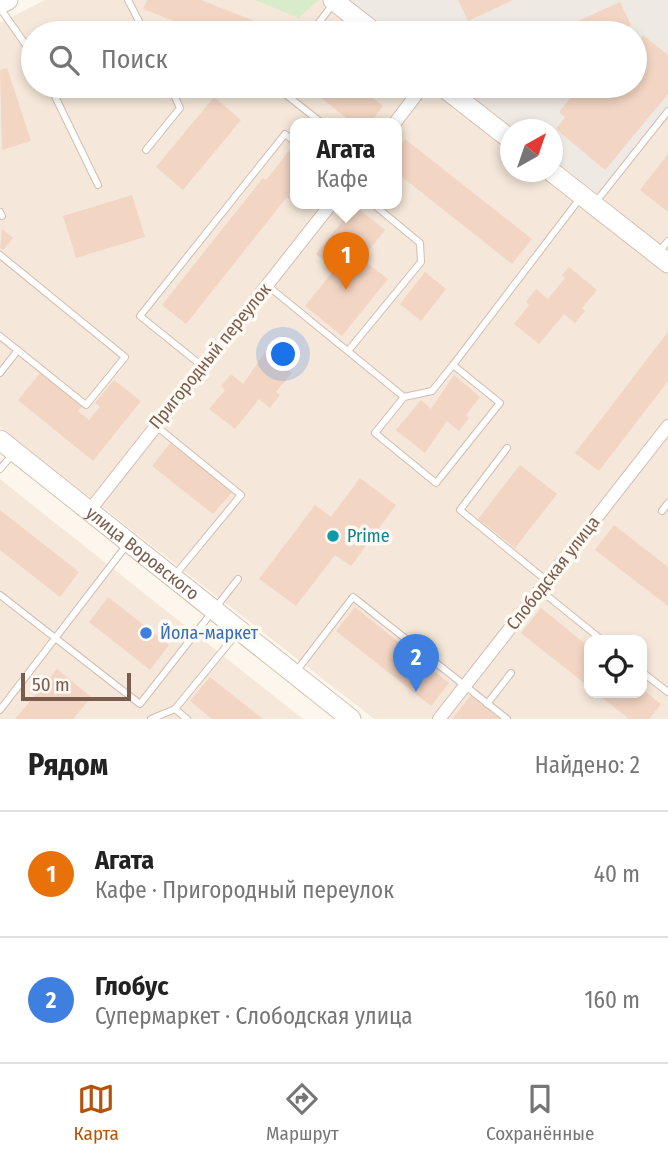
<!DOCTYPE html>
<html lang="ru">
<head>
<meta charset="utf-8">
<style>
	:root { --surface:#fff; --page:#f6f6f6; --text:#222; --muted:#767676; --line:#e0e0e0; --accent:#b45309 }
	body { margin:0; font-family:"Fira Sans Condensed",sans-serif; background:var(--page); color:var(--text) }
	.controls { position:absolute; right:21px; bottom:21px; display:grid; overflow:hidden; border-radius:14px; box-shadow:0 4px 10px #0003 }
	.controls button { width:63px; height:63px; display:grid; place-items:center; padding:0; border:0; border-bottom:2px solid var(--line); background:var(--surface); color:var(--text); font:35px sans-serif }
	.compass { position:absolute; left:500px; top:119px; width:63px; height:63px; border-radius:50%; background:var(--surface); box-shadow:0 4px 10px #0003; rotate:40deg }
	.scale { position:absolute; left:21px; bottom:18px; width:110px; box-sizing:border-box; padding-left:7px; border:4px solid #7a5c4d; border-top:0; font-size:19px; line-height:24px; white-space:nowrap; color:#7a5c4d; -webkit-text-stroke:5px #fffaf3; paint-order:stroke }
	.you { position:absolute; left:284px; top:355px; width:24px; height:24px; margin:-18px; border:5px solid #fff; border-radius:50%; background:#1a73e8; box-shadow:0 0 0 10px #1a73e833 }
	.badge { display:grid; place-items:center; width:46px; height:46px; border-radius:50%; background:var(--accent); color:#fff; font-size:23px; font-weight:700 }
	.pin { position:absolute; translate:-50% -58px; filter:drop-shadow(0 2px 4px #0008) }
	.pin::after { content:''; position:absolute; top:37px; width:24px; height:21px; background:inherit; clip-path:polygon(0 0,100% 0,50% 100%) }
	.popup { position:absolute; left:290px; top:118px; width:112px; height:91px; box-sizing:border-box; display:grid; place-content:center; border-radius:14px; background:var(--surface); filter:drop-shadow(0 2px 5px #0005); font-size:23px; white-space:nowrap; color:var(--muted) }
	.popup b { font-size:26px; color:var(--text) }
	.popup::after { content:''; position:absolute; left:50%; top:100%; margin-left:-14px; border:14px solid transparent; border-top-color:var(--surface) }
	.list { margin:0; padding:0; list-style:none }
	h2 { display:flex; justify-content:space-between; align-items:center; height:91px; margin:0; padding:0 28px; font-size:30px }
	h2 small { font-size:23px; font-weight:400; color:var(--muted) }
	.list li { display:grid; grid-template-columns:46px 1fr auto; gap:21px; align-items:center; box-sizing:border-box; height:126px; padding:0 28px; border-top:2px solid var(--line) }
	.list b { display:block; font-size:26px; white-space:nowrap }
	.list p { margin:0; font-size:23px; white-space:nowrap; color:var(--muted) }
	.list em { font-size:23px; font-style:normal; color:var(--muted) }
	.icon { flex:none; width:38px; height:38px; fill:none; stroke:currentColor; stroke-width:2; stroke-linecap:round; stroke-linejoin:round }
	.map { position:relative; flex:none; width:668px; height:719px; overflow:hidden }
	.search { position:absolute; background:var(--surface); box-shadow:0 4px 10px #0003; left:21px; right:21px; top:21px; height:77px; display:flex; align-items:center; gap:18px; box-sizing:border-box; padding:0 24px; border-radius:38px; color:var(--muted); font-size:26px }
	.sheet { height:343px; background:var(--surface) }
	nav { display:flex; justify-content:space-around; align-items:center; box-sizing:border-box; height:98px; border-top:2px solid var(--line); background:var(--surface); font-size:19px; color:var(--muted) }
	nav a { display:grid; justify-items:center; gap:4px }
	nav .on { color:var(--accent) }
	.map>svg:first-child { display:block }
	.residential { fill:#f5e8da; fill-rule:evenodd }
	.industrial { fill:#efe9e4 }
	.green { fill:#d8ecc9 }
	.building { fill:#f3d5c3 }
	.lines { fill:none; stroke-linecap:round; stroke-linejoin:round }
	.lane-casing { stroke:#d1beb0; stroke-width:8 }
	.street-casing { stroke:#d1beb0; stroke-width:14 }
	.secondary-casing { stroke:#d6c0b0; stroke-width:21 }
	.lane { stroke:#fff; stroke-width:6 }
	.street { stroke:#fff; stroke-width:12 }
	.secondary { stroke:#fff; stroke-width:19 }
	.culture-dot { fill:#0f9aa8; stroke:#fffaf3; stroke-width:2.5 }
	.shop-dot { fill:#3f7fe0; stroke:#fffaf3; stroke-width:2.5 }
	.labels { text-anchor:middle; stroke-width:7; stroke-linejoin:round; paint-order:stroke }
	.street-label { font-size:18px; fill:#7a5c4d; stroke:#fffaf3 }
	.culture-label { font-size:18px; fill:#0d838f; stroke:#fffaf3; text-anchor:start }
	.shop-label { font-size:18px; fill:#366cbe; stroke:#fffaf3; text-anchor:start }
</style>
</head>
<body>
<div class="map">
<svg width="668" height="719" viewBox="0 0 668 719">
	<rect width="100%" height="100%" fill="#fdf6ec"/>
	<g class="residential">
		<path d="M45 0H322L364 33H33V86H431L510 148V172H540L668 273V719H374L0 427V23ZM295 124H397V204H295ZM589 640H642V693H589Z"/>
		<path d="M668 112V251L600 196Z"/>
		<path d="M0 479 30 503 303 719H0Z"/>
	</g>
	<path class="industrial" d="M347 0H668V112L600 196 553 159 552 130 514 129 458 86H635V33H390Z"/>
	<path class="green" d="M255 0H318L299 18Z"/>
	<g class="building">
		<path d="M147 0H201L285 33H205L143 9Z"/>
		<path d="M458 0H513L468 21Z"/>
		<path d="M620 2 631 25 612 33H551Z"/>
		<path d="M643 35 668 55V94L605 170 556 129 565 117 559 112 580 86H635V45Z"/>
		<path d="M7 68 31 141 2 150 0 70Z"/>
		<path d="M306 86H357L383 106 369 124H354Z"/>
		<path d="M214 97 241 120 183 190 156 167Z"/>
		<path d="M405 139 532 239 512 264 397 173V150Z"/>
		<path d="M295 143V203L287 197 186 324 162 305 263 178 266 180Z"/>
		<path d="M668 154V212L640 190Z"/>
		<path d="M132 195 145 237 76 258 63 216Z"/>
		<path d="M355 206 385 230 362 259 388 279 342 336 305 306 335 269 316 254Z"/>
		<path d="M2 229 13 238 3 250 0 248Z"/>
		<path d="M569 267 597 290 582 308 585 311 575 323 564 314 539 344 514 324 529 305 526 302 536 289 548 299 565 278 562 275Z"/>
		<path d="M425 272 446 289 421 321 400 304Z"/>
		<path d="M668 332V381L599 471 575 453Z"/>
		<path d="M265 352 292 373 276 392 280 395 270 408 259 399 235 429 209 409 225 390 221 386 231 374 243 384Z"/>
		<path d="M40 373 82 406 78 411 89 420 100 407 95 403 114 380 141 401 93 461 18 400Z"/>
		<path d="M454 375 480 397 466 415 469 418 459 431 447 421 425 453 396 430 421 400 431 409Z"/>
		<path d="M171 442 233 491 213 514 152 466Z"/>
		<path d="M520 465 557 494 515 548 478 519Z"/>
		<path d="M360 478 396 505 351 566 335 555 296 606 259 579 315 505 331 517Z"/>
		<path d="M0 510 79 572 60 597 0 550Z"/>
		<path d="M614 525 668 567V606L595 550Z"/>
		<path d="M108 597 169 645 150 670 89 622Z"/>
		<path d="M355 607 449 683 431 706 336 631Z"/>
		<path d="M541 608 589 647V687L521 633Z"/>
		<path d="M57 669 91 697 73 719H15Z"/>
		<path d="M210 677 263 719H212L190 701Z"/>
		<path d="M642 689 661 704 649 719H629L596 693H642Z"/>
		<path d="M471 695 501 719H452Z"/>
	</g>
	<g class="lines">
		<defs>
			<g id="lane">
				<path d="M128 0 145 33"/>
				<path d="M0 8 33 55"/>
				<path d="M311 33 333 4"/>
				<path d="M50 86 98 185"/>
				<path d="M275 86 323 124"/>
				<path d="M146 150 180 108 170 86"/>
				<path d="M595 203 668 111"/>
				<path d="M0 212 2 216"/>
				<path d="M658 253 668 241"/>
				<path d="M0 255 125 357 86 405 0 336"/>
				<path d="M268 286 404 397 375 433 436 483 500 403 453 365 432 391 404 397"/>
				<path d="M348 351 421 262 420 243 373 204"/>
				<path d="M453 365 581 197"/>
				<path d="M202 366 140 316 285 134 295 142"/>
				<path d="M0 373 18 350"/>
				<path d="M156 426 241 495 175 575"/>
				<path d="M507 448 460 510 547 581"/>
				<path d="M0 469 12 455"/>
				<path d="M662 511 668 503"/>
				<path d="M540 590 602 640"/>
				<path d="M0 595 140 704 238 579"/>
				<path d="M642 672 668 692"/>
				<path d="M295 673 353 597 507 719"/>
				<path d="M487 704 511 673"/>
				<path d="M0 710 126 546"/>
				<path d="M151 719 175 709"/>
				<path d="M187 719 175 709 238 632"/>
			</g>
			<g id="street">
				<path d="M394 124 423 86"/>
				<path d="M90 510 331 204"/>
				<path d="M439 719 668 426"/>
			</g>
			<g id="secondary">
				<path d="M333 0 375 33"/>
				<path d="M0 4 8 0"/>
				<path d="M442 86 510 139"/>
				<path d="M552 172 668 263"/>
				<path id="s1" d="M0 440 351 719"/>
			</g>
		</defs>
		<use href="#lane" class="lane-casing"/>
		<use href="#street" class="street-casing"/>
		<use href="#secondary" class="secondary-casing"/>
		<use href="#lane" class="lane"/>
		<use href="#street" class="street"/>
		<use href="#secondary" class="secondary"/>
	</g>
	<circle class="culture-dot" cx="333" cy="536" r="7"/>
	<circle class="shop-dot" cx="146" cy="633" r="7"/>
	<g class="labels">
		<g class="street-label">
			<text transform="translate(210 356) rotate(-51)" y="6">Пригородный переулок</text>
			<text dy="6" stroke="none"><textPath href="#s1" startOffset="182">улица Воровского</textPath></text>
			<text transform="translate(553 573) rotate(-52)" y="6">Слободская улица</text>
		</g>
		<g class="culture-label">
			<text x="347" y="542">Prime</text>
		</g>
		<g class="shop-label">
			<text x="160" y="639">Йола-маркет</text>
		</g>
	</g>
</svg>
<div class="controls">
<button><svg class="icon" aria-label="locate" viewBox="0 0 24 24"><circle cx="12" cy="12" r="6"/><path d="M12 2v4M12 18v4M2 12h4M18 12h4"/></svg></button>
</div>
<svg class="compass" viewBox="-18 -18 36 36"><path d="M0-13l5 13h-10z" fill="#e53935"/><path d="M0 13l5-13h-10z" fill="#767676"/></svg>
<div class="scale">50 m</div>
<div class="you"></div>
<div class="pin badge" style="left:346px;top:290px;background:#e8710a">1</div>
<div class="popup"><b>Агата</b>Кафе</div>
<div class="pin badge" style="left:416px;top:692px;background:#3f7fe0">2</div>
<div class="search"><svg class="icon" aria-label="search" viewBox="0 0 24 24"><circle cx="10" cy="10" r="6"/><path d="M15 15l6 6"/></svg>Поиск</div>
</div>
<section class="sheet">
<h2>Рядом<small>Найдено: 2</small></h2>
<ul class="list">
<li><span class="badge" style="background:#e8710a">1</span><div><b>Агата</b><p>Кафе · Пригородный переулок</p></div><em>40 m</em></li>
<li><span class="badge" style="background:#3f7fe0">2</span><div><b>Глобус</b><p>Супермаркет · Слободская улица</p></div><em>160 m</em></li>
</ul>
</section>
<nav>
<a class="on"><svg class="icon" aria-label="map" viewBox="0 0 24 24"><path d="M3 6l6-2 6 2 6-2v14l-6 2-6-2-6 2zM9 4v14M15 6v14"/></svg>Карта</a>
<a><svg class="icon" aria-label="directions" viewBox="0 0 24 24"><path d="M12 3l9 9-9 9-9-9zM9 14v-3h6M13 9l2 2-2 2"/></svg>Маршрут</a>
<a><svg class="icon" aria-label="saved" viewBox="0 0 24 24"><path d="M7 4h10v16l-5-4-5 4z"/></svg>Сохранённые</a>
</nav>
</body>
</html>
